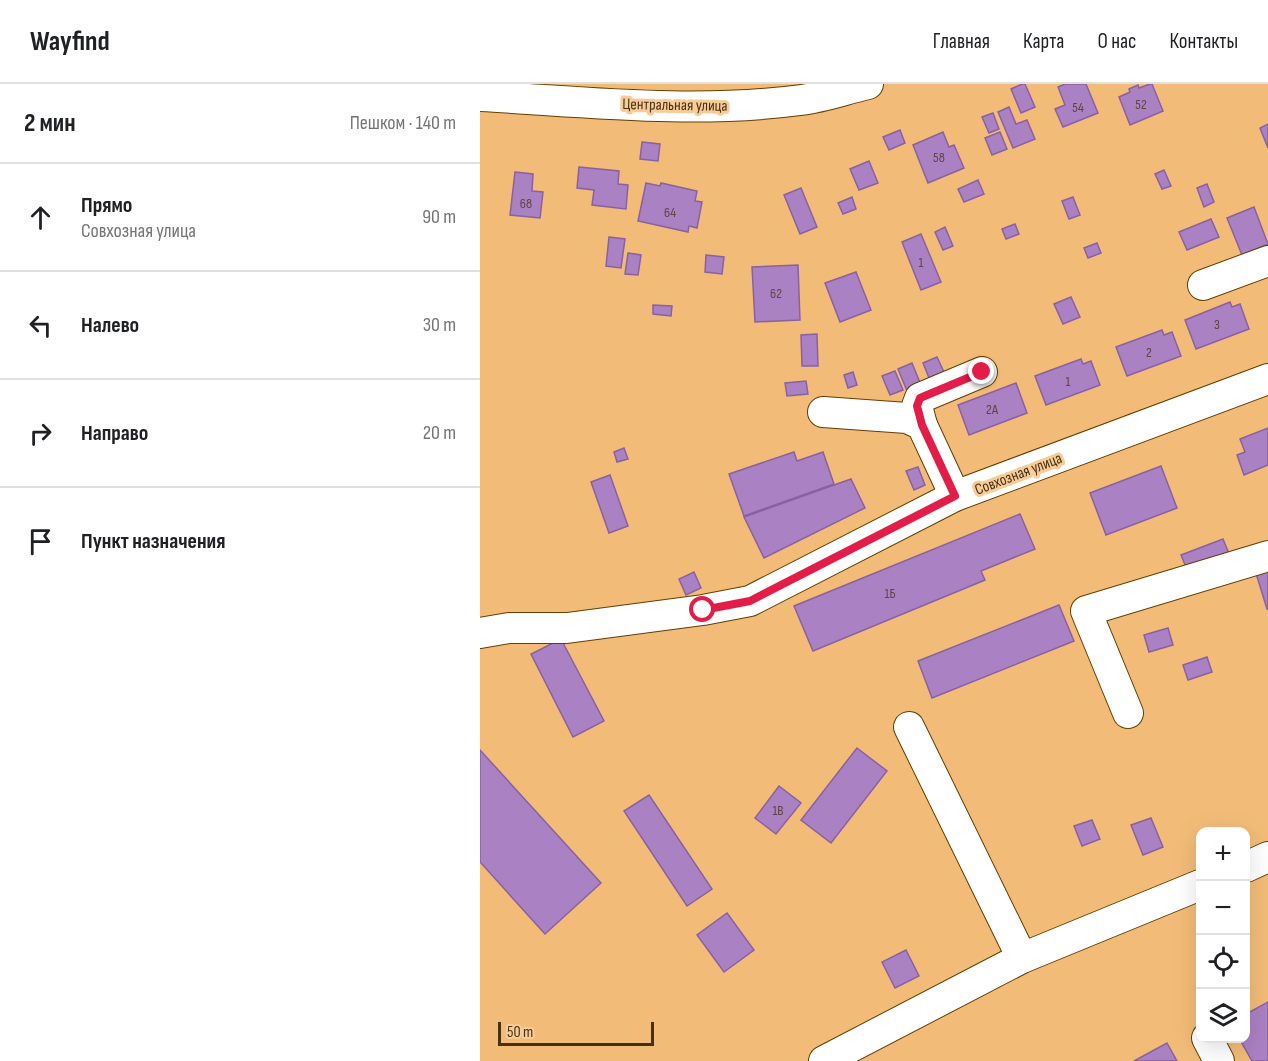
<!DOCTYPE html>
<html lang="ru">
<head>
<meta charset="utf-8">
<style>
	:root { --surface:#fff; --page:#f6f6f6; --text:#202124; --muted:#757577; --line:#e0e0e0 }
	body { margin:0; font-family:"Sofia Sans Condensed",sans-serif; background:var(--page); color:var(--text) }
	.controls { position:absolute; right:18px; bottom:18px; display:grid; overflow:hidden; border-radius:12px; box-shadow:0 6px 24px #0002 }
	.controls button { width:54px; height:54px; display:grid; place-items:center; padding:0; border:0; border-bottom:2px solid var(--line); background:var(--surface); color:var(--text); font:30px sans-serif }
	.scale { position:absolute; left:18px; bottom:15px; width:156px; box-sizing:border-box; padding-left:6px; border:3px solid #473115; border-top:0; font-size:16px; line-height:21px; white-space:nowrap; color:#473115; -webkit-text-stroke:4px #f7cc97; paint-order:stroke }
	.stop { position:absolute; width:18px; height:18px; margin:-14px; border:4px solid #e11d48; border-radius:50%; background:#fff }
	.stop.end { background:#e11d48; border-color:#fff; box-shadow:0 2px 6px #0008 }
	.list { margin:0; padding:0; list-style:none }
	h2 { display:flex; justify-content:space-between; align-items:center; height:78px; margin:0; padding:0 24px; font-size:26px }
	h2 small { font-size:20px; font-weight:400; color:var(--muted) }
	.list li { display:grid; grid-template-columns:39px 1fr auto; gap:18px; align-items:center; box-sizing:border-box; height:108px; padding:0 24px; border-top:2px solid var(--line) }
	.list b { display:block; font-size:22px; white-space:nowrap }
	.list p { margin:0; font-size:20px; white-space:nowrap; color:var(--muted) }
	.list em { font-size:20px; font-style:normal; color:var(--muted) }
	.icon { flex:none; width:33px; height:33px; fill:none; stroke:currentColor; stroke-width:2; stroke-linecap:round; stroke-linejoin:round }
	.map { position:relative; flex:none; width:788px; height:977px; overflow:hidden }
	header { display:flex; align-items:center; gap:36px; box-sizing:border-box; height:84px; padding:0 30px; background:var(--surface); border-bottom:2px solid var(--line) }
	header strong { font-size:28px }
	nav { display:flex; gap:33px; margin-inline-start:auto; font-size:21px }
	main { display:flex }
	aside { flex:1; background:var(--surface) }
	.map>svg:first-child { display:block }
	.building { fill:#aa81c3; stroke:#8961a1; stroke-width:1.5 }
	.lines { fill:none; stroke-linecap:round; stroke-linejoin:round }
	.minor-casing { stroke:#623e01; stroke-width:32 }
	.minor { stroke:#fff; stroke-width:30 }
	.route { stroke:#e11d48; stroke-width:8 }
	.labels { text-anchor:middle; stroke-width:6; stroke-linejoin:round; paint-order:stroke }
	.number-label { font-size:14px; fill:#604540 }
	.street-label { font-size:16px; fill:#473115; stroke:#f7cc97 }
</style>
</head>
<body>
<header>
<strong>Wayfind</strong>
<nav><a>Главная</a><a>Карта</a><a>О нас</a><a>Контакты</a></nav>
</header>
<main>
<aside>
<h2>2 мин<small>Пешком · 140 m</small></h2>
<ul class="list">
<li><svg class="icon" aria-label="ahead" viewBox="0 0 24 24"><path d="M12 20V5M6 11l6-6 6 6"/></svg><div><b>Прямо</b><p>Совхозная улица</p></div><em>90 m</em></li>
<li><svg class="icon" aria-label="left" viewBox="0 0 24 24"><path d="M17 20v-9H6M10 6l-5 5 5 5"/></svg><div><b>Налево</b></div><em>30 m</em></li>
<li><svg class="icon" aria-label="right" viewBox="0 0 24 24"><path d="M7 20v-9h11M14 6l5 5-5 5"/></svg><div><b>Направо</b></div><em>20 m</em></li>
<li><svg class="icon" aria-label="arrive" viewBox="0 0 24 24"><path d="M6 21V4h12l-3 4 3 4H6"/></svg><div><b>Пункт назначения</b></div></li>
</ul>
</aside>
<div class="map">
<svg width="788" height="977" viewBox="0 0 788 977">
	<rect width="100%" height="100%" fill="#f2bc78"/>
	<g class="building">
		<path d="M542 0H545L555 23 541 29 531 5Z"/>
		<path d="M585 0H606L618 29 583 43 575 25 585 21 578 3Z"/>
		<path d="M670 0H672L683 27 650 41 639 13 650 8 649 5 658 1 659 4Z"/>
		<path d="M529 23 536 40 547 36 555 55 533 64 518 28Z"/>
		<path d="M513 29 519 45 509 49 502 33Z"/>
		<path d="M788 40V64L780 44Z"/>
		<path d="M420 46 425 59 409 66 403 53Z"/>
		<path d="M463 48 469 63 474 61 484 84 448 99 433 61Z"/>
		<path d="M520 48 527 65 512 71 505 54Z"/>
		<path d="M162 58 180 60 178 77 160 75Z"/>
		<path d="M389 77 398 99 379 106 370 85Z"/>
		<path d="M99 83 139 87 138 100 148 101 146 125 112 121 114 106 97 104Z"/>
		<path d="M684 86 691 102 682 105 675 90Z"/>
		<path d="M35 88 53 90 52 107 63 108 60 134 30 131Z"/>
		<path d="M498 96 504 110 484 118 478 105Z"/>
		<path d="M166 99 180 102 181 99 217 107 215 117 222 118 217 144 209 142 208 148 158 137Z"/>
		<path d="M727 100 734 118 724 123 717 104Z"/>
		<path d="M321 104 337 143 320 150 304 111Z"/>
		<path d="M372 113 376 125 363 130 358 119Z"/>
		<path d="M593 113 600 131 589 135 582 117Z"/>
		<path d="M774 123 788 160 762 171 747 134Z"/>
		<path d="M731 135 739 153 707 166 699 148Z"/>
		<path d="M535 140 539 150 526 155 522 145Z"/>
		<path d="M465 143 473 162 463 166 455 148Z"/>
		<path d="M441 150 461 198 441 206 422 158Z"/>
		<path d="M129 153 145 155 141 184 126 182Z"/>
		<path d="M617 159 621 169 608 174 604 164Z"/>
		<path d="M148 169 161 171 158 191 145 190Z"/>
		<path d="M226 171 244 173 242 190 225 188Z"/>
		<path d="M318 181 320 236 275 238 272 183Z"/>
		<path d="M376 188 391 226 360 238 345 199Z"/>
		<path d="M591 213 600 233 583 240 574 220Z"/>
		<path d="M750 218 752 223 760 220 769 245 716 265 705 236Z"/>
		<path d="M173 221 192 222 191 232 173 230Z"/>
		<path d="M682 246 684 251 692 248 701 272 647 292 636 263Z"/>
		<path d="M337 250 338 282H322L321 251Z"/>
		<path d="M457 273 464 288 449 294 443 279Z"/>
		<path d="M601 275 603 280 611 277 620 301 566 321 555 292Z"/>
		<path d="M432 279 441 301 427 307 418 285Z"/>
		<path d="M415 287 423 306 410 311 402 292Z"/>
		<path d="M373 288 377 301 368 304 364 291Z"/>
		<path d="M326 297 328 310 307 312 305 299Z"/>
		<path d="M536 299 547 329 489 351 478 321Z"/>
		<path d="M788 344V381L764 391 757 371 765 368 760 355Z"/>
		<path d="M144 364 148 375 137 378 134 368Z"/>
		<path d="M314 368 317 377 343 368 354 400 264 432 249 390Z"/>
		<path d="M681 382 697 424 626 451 610 409Z"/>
		<path d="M438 383 445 401 434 406 426 387Z"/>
		<path d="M130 391 148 442 129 449 111 398Z"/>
		<path d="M371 395 385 424 284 474 264 433Z"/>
		<path d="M540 430 555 465 501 487 505 496 333 567 314 522Z"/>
		<path d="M743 455 750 472 708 488 701 471Z"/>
		<path d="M788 482V525H787L775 486Z"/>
		<path d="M214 488 221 504 206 511 199 495Z"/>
		<path d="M579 521 594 557 452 614 438 577Z"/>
		<path d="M688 544 693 561 669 568 664 551Z"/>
		<path d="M81 555 124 637 93 653 51 570Z"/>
		<path d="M727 573 732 588 708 596 703 581Z"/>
		<path d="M377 664 407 687 351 759 321 736Z"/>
		<path d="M0 666 121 799 65 850 0 778Z"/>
		<path d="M299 702 321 719 296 750 275 734Z"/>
		<path d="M169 711 232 805 207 822 144 727Z"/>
		<path d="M671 734 683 763 663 771 651 741Z"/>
		<path d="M612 736 620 755 602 762 594 742Z"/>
		<path d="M247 829 274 866 244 888 217 851Z"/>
		<path d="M426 866 439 892 415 904 402 878Z"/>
		<path d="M788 918V977H772L759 954H766V930Z"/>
		<path d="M687 959 697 977H654Z"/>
	</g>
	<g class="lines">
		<defs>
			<g id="minor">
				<path d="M0 12C107 18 215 30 321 16 344 13 366 5 388 0"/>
				<path d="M723 201 788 177"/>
				<path d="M343 328 427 334 442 341 475 412"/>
				<path d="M442 341 437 322 440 314 502 288"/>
				<path d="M0 549 29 544H87L223 526 270 517 475 412 788 295"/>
				<path d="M648 629 606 527 788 472"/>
				<path d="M429 643 542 874"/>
				<path d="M766 783 788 773"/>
				<path d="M727 954 739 977"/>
				<path d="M344 977 542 874 720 801"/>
			</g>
		</defs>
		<use href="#minor" class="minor-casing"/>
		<use href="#minor" class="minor"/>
	</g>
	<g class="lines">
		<path class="route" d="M223 526 270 517 475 412 442 341 437 322 440 314 502 288"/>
	</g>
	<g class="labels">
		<g class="number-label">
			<text x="661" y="25">52</text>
			<text x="598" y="28">54</text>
			<text x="459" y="78">58</text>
			<text x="46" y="124">68</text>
			<text x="190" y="133">64</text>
			<text x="441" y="183">1</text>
			<text x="296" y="214">62</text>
			<text x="737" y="245">3</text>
			<text x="669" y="273">2</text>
			<text x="588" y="302">1</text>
			<text x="512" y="330">2А</text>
			<text x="410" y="514">1Б</text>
			<text x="298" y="731">1В</text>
		</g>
		<g class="street-label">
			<text transform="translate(195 20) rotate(1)" y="6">Центральная улица</text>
			<text transform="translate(538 389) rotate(-21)" y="6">Совхозная улица</text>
		</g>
	</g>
</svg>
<div class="controls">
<button>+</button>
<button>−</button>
<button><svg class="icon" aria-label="locate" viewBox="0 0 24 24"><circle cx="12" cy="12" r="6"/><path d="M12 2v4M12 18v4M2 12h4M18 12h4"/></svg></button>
<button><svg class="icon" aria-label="layers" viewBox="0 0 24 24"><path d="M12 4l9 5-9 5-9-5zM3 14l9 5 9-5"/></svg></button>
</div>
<div class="scale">50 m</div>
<div class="stop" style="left:223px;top:526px"></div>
<div class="stop end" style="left:502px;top:288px"></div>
</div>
</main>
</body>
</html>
